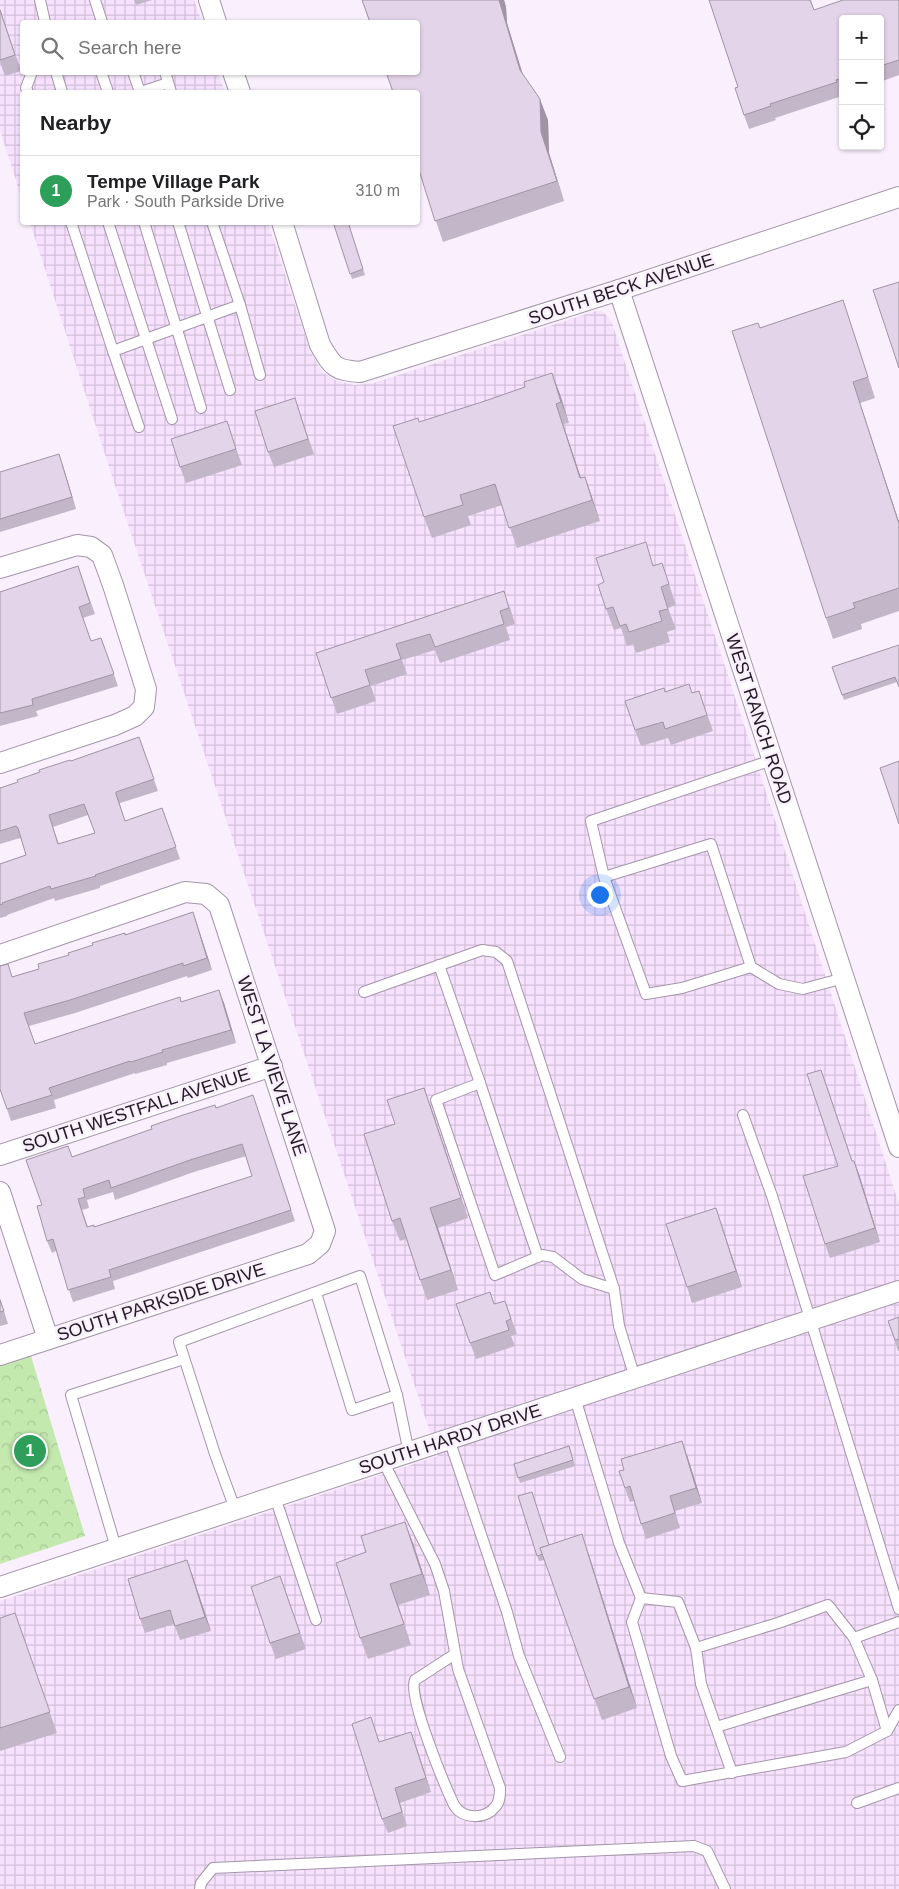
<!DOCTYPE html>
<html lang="en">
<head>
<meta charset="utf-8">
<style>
	:root { --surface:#fff; --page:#f2f2f2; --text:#202124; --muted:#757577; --line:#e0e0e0; --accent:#126e9d }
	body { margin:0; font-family:Arial,sans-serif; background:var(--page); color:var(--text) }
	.controls { position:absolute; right:15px; top:15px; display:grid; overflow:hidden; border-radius:5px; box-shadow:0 1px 4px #0004 }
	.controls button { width:45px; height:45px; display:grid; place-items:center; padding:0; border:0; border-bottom:1px solid var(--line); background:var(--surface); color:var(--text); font:25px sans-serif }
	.you { position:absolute; left:599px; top:894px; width:18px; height:18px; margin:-12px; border:4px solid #fff; border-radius:50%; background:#1a73e8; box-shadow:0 0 0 8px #1a73e833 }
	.badge { display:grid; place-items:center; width:32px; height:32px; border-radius:50%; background:var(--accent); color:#fff; font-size:16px; font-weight:700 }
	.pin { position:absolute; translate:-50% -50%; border:2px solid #fff; box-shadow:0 1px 5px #0006 }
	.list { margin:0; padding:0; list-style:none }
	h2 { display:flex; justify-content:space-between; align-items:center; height:65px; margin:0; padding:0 20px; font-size:21px }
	h2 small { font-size:16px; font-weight:400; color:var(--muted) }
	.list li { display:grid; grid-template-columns:32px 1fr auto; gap:15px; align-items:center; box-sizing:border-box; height:70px; padding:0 20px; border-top:1px solid var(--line) }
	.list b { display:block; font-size:19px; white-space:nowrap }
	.list p { margin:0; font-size:16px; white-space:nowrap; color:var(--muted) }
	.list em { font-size:16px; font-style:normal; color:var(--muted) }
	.icon { flex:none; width:28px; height:28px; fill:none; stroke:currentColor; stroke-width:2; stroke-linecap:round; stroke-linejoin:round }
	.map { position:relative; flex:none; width:899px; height:1889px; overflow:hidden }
	.search { position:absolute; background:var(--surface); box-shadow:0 1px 4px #0004; left:20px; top:20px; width:400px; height:55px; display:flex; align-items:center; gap:12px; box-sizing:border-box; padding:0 18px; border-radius:5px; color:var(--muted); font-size:19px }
	.panel { position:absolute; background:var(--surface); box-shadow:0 1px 4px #0004; left:20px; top:90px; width:400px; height:135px; border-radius:5px }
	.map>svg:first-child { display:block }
	.industrial { fill:url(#industrial-grid) }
	.park { fill:url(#park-crowns) }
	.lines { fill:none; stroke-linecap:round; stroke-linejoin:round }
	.lane-casing { stroke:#a495aa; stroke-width:12 }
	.street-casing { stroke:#a495aa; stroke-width:22 }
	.lane { stroke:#fff; stroke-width:10 }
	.street { stroke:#fff; stroke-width:20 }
	.wall { fill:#c4b6c9; fill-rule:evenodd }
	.shaded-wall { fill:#a094a4 }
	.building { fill:#e4d4ea; stroke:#a094a4; fill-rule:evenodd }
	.labels { text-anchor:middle; stroke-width:5; stroke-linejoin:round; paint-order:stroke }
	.street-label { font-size:18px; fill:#211b23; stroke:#f9effd }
</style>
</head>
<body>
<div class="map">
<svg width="899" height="1889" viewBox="0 0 899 1889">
	<defs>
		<pattern id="industrial-grid" width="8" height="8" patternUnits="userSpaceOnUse" patternTransform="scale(1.25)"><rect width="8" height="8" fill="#f6e1fe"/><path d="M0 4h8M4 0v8" fill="none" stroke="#d3c0d9"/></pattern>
		<pattern id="park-crowns" width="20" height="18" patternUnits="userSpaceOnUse" patternTransform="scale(1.25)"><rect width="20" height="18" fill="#c4e9af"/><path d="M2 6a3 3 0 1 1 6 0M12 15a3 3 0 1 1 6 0" fill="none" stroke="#a8c796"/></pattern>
	</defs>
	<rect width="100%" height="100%" fill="#f9effd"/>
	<g class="industrial">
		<path d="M0 0H194L202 22H22V72L218 73 225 92H22V199L0 130Z"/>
		<path d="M30 223H268L311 353 322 372 337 381 354 385 374 383 596 311H602L611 320 753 752 899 1204V1889H0V1601L438 1456 112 476Z"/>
	</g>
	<path class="park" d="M31 1356 85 1536 0 1564V1366Z"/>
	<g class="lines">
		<defs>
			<g id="lane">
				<path d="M40 0 45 22"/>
				<path d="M95 0 102 22"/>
				<path d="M56 72 62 92"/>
				<path d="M101 72 108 92"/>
				<path d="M133 72 140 92"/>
				<path d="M165 72 171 92"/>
				<path d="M28 92 26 88 32 72"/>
				<path d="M141 92 168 83"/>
				<path d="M71 222 113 351"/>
				<path d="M108 222 146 339 240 305 212 222"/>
				<path d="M144 222 201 408"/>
				<path d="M178 222 230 390"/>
				<path d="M240 305 260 375"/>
				<path d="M139 427 113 351 146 339 172 419"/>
				<path d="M604 877 711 844 751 967 682 988 646 994 604 877 591 821 772 760"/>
				<path d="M439 965 480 1083 436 1100 495 1275 542 1255 553 1257 582 1279 614 1289"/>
				<path d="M751 967 779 984 803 989 844 978"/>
				<path d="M364 992 482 950 496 952 507 961 614 1289 619 1326 635 1378"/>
				<path d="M480 1083 538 1257"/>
				<path d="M743 1115 772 1196 804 1299 899 1609"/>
				<path d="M316 1293 352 1410 397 1395"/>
				<path d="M575 1398 619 1543 641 1598 632 1622 671 1756 682 1781 846 1752 887 1731 899 1710"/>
				<path d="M449 1439 507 1612 519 1656 560 1757"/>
				<path d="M383 1461 435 1564 444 1591 458 1669 500 1788C500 1795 500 1802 495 1807 485 1820 462 1819 454 1805 445 1786 407 1695 415 1680L455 1654"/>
				<path d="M275 1497 316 1620"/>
				<path d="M235 1509 215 1454 179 1342 360 1276 397 1395 409 1453"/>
				<path d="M116 1548 71 1395 184 1359"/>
				<path d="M641 1598 678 1602 696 1648"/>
				<path d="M716 1727 872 1680"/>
				<path d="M887 1731 872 1680 854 1638 899 1622"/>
				<path d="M732 1773 701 1684 696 1648 778 1623 828 1605 854 1638"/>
				<path d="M857 1803 899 1788"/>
				<path d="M200 1889 201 1883 213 1868 694 1846 707 1851 725 1889"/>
			</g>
			<g id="street">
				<path d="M209 0 216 22"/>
				<path d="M233 72 240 92"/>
				<path d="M282 222 320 345C333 367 334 370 360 372L619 290 899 197"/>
				<path d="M619 290 899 1147"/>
				<path d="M0 568 77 545 91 547 102 555 113 585 146 689 144 707 135 716 115 725 0 763"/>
				<path d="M0 955 185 892 206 894 219 905 325 1231 320 1244 308 1254 0 1355"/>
				<path d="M0 1155 272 1066"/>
				<path d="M0 1192 48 1339"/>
				<path d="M0 1587 899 1291"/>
			</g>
		</defs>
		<use href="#lane" class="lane-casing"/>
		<use href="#street" class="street-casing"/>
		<use href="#lane" class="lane"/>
		<use href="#street" class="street"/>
	</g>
	<g class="wall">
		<path d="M134 0H152L136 5Z"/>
		<path d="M362 0H504L506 7 507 23 522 73 548 120 549 153 564 201 443 242Z"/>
		<path d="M811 0 814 10 899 0V75L880 82V19H843L842 96 775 118 776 120 749 129 744 115 738 87Z"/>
		<path d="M0 9 21 71 5 76 0 62Z"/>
		<path d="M333 222H348L365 275 352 279Z"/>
		<path d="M843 300 875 398 860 403 899 522V611L861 624 862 629 833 639 826 618 760 328Z"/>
		<path d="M552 373 569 423 563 424 581 478 585 477 600 521 517 548 502 505 468 516 471 525 432 538 424 517 482 402 525 387Z"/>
		<path d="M300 414 314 454 274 467 268 452Z"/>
		<path d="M232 437 242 465 186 483 180 467Z"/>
		<path d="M63 466 76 509 0 532V472Z"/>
		<path d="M654 565 669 584 676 605 668 608 676 629 667 632 670 642 636 653 633 644 627 646 621 628 614 630 606 609Z"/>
		<path d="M78 566 95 614 83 618 91 641 101 638 118 686 36 711 38 716 0 726V592Z"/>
		<path d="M510 607 515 624 506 627 510 640 440 663 435 650 402 660 407 674 371 686 376 701 337 714 316 653Z"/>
		<path d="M899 645 897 682 844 700 832 667Z"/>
		<path d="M699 691 713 731 671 745 668 738 641 746 635 730 665 692 692 693Z"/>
		<path d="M139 737 158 791 120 803V805L125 821 162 808 180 859 100 886V888L55 901 54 898 7 915V916L0 918V864L26 855 21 839 20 838 0 844V788L18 782 71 761ZM88 815 95 833 59 844 53 827Z"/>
		<path d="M193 912 212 970 188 978 187 976 75 1013 29 1026 35 1044 182 1002 224 1003 236 1043 167 1063V1065L135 1074V1073L54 1100 56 1108 11 1121 0 1089 12 977 39 969 69 955Z"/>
		<path d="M826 1083 852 1161H854L859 1174 880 1242 830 1258 825 1244 838 1166Z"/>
		<path d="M424 1088 468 1218 438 1228 458 1290 427 1300 406 1239 400 1241 392 1221 395 1124Z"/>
		<path d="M257 1107 295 1221 113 1281 115 1289 73 1302 56 1251 52 1253 47 1241 42 1205 72 1157 216 1108ZM246 1156 252 1176 94 1227H88L82 1210 89 1208 87 1200 113 1192 115 1200 194 1172Z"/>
		<path d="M721 1223 742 1287 692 1303 687 1287Z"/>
		<path d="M0 1298 8 1324 0 1326Z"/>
		<path d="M505 1301 517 1334 511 1336 515 1346 476 1359 456 1304H494Z"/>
		<path d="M899 1317V1351H898L888 1321Z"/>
		<path d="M569 1446 575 1466 520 1483 514 1464Z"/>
		<path d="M687 1455 702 1503 675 1511 680 1528 646 1539 634 1501 630 1502 625 1488Z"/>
		<path d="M518 1496 549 1545 589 1555 637 1708 602 1720 545 1560 539 1561Z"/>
		<path d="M413 1543 430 1595 398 1605 411 1645 368 1659 360 1638Z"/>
		<path d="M192 1574 211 1631 180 1640 174 1624 145 1633 140 1619Z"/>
		<path d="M280 1576 306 1649 276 1659 270 1643Z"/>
		<path d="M15 1613 57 1733 0 1751V1618Z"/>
		<path d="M380 1742 416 1746 431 1792 400 1803 407 1826 388 1833 382 1819Z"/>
	</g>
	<g class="shaded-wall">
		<path d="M499 0H504L506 7 507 23 528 91 520 70Z"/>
		<path d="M540 99 548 120 549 153 564 201 541 132Z"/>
		<path d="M552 373 560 394 569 423 561 402Z"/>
		<path d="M853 382 860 403 899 522V524Z"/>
		<path d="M556 404 563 424 588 499 580 478Z"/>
		<path d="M59 454 63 466 76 509 72 497Z"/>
		<path d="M585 477 592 497 600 521 592 500Z"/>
		<path d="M193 912 197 924 212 970 207 958Z"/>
		<path d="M219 990 224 1003 236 1043 231 1030Z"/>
		<path d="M424 1088 431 1107 468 1218 461 1198Z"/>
		<path d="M854 1161 859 1174 880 1242 875 1228Z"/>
		<path d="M430 1208 438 1228 458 1290 451 1270Z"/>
		<path d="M716 1208 721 1223 742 1287 736 1271Z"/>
		<path d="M682 1441 687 1455 702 1503 696 1488Z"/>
		<path d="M405 1522 413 1543 430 1595 422 1574Z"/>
		<path d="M582 1534 589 1555 637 1708 629 1687Z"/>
		<path d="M187 1560 192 1574 211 1631 205 1617Z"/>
		<path d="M390 1584 398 1605 411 1645 404 1624Z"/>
		<path d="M411 1732 416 1746 431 1792 426 1778Z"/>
	</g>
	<g class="building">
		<path d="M362 0H499L520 70 540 99 541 132 557 181 435 221 418 167V92H393L386 72H418V22H370Z"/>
		<path d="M709 0H810L814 10 843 0H899V60L880 66V19H843V78L836 80 837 82 770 104 771 106 744 115 735 88 738 87Z"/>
		<path d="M0 10 15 55 0 60Z"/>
		<path d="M333 222H348L363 269 350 274Z"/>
		<path d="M899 282V368L873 290Z"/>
		<path d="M843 300 868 377 853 382 899 524V588L853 603 855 608 826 618 732 331 758 323 760 328Z"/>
		<path d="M552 373 561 402 556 404 580 478 585 477 592 500 509 528 495 484 460 495 463 505 424 517 393 426 418 418 419 422 482 402 525 387 524 382Z"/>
		<path d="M295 398 308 439 268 452 255 411Z"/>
		<path d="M227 421 236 449 180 467 171 439Z"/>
		<path d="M59 454 72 497 0 519V472Z"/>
		<path d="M646 542 653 566 662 563 669 584 661 587 668 609 659 611 662 621 629 632 626 624 620 626 613 607 606 609 598 585 604 582 596 558Z"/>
		<path d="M78 566 90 603 79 607 91 641 101 638 114 674 32 699 33 705 0 713V592Z"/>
		<path d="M504 591 509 608 500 611 504 624 435 647 430 634 396 644 401 659 365 670 370 685 331 698 316 653Z"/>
		<path d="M899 645V687L895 677 842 695 832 667Z"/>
		<path d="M689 684 692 693 699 691 707 715 665 729 663 722 635 730 625 701 664 688 665 692Z"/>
		<path d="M139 737 154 779 116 792V794L125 821 162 808 176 847 95 875 96 876 51 889 50 886 2 903 3 904 0 905V864L26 855 18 828 16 826 0 831V788L18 782 17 780 40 772 39 770 70 760 71 761ZM84 804 95 833 58 844 49 815Z"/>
		<path d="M899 761V824L880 768Z"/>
		<path d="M193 912 207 958 183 966V963L70 1000 24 1013 35 1044 180 997 181 1002 219 990 231 1030 162 1050 163 1052 131 1062 130 1061 49 1088 52 1095 7 1109 0 1089V966L8 964 12 977 39 969 38 964 69 955 68 953 93 945 92 943 125 933V935Z"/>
		<path d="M821 1070 852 1161H854L875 1228 825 1244 803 1176 838 1166 807 1074Z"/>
		<path d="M424 1088 461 1198 430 1208 451 1270 420 1280 400 1218 392 1221 364 1134 395 1124 387 1100Z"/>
		<path d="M253 1095 291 1210 109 1270 111 1277 68 1290 53 1239 47 1241 37 1206 42 1205 26 1160 68 1146 72 1157 152 1129 151 1126 183 1115 215 1105 216 1108ZM242 1144 252 1176 94 1227V1225L87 1227 78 1199 85 1197 83 1189 109 1180 111 1188 190 1160Z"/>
		<path d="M716 1208 736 1271 687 1287 666 1224Z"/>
		<path d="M490 1292 494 1304 505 1301 511 1319 506 1321 509 1330 470 1343 456 1304Z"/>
		<path d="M0 1300 4 1311 0 1312Z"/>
		<path d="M899 1317V1339L895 1340 888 1321Z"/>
		<path d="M682 1441 696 1488 670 1496 675 1513 641 1524 630 1486 625 1488 619 1471 624 1470 621 1459Z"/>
		<path d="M569 1446 573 1460 518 1478 514 1464Z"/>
		<path d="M532 1492 549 1545 540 1548 543 1554 537 1556 518 1496Z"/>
		<path d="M405 1522 422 1574 390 1584 404 1624 360 1638 336 1563 366 1552 361 1536Z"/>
		<path d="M582 1534 629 1687 594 1699 540 1548Z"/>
		<path d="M187 1560 205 1617 175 1626 170 1610 140 1619 128 1579Z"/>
		<path d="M280 1576 300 1633 270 1643 251 1587Z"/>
		<path d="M15 1613 50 1712 0 1728V1618Z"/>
		<path d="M371 1717 379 1742 411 1732 426 1778 395 1788 402 1812 382 1819 352 1724Z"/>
	</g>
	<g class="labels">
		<g class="street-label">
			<text transform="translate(621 289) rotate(-18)" y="6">SOUTH BECK AVENUE</text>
			<text transform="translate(759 719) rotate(72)" y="6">WEST RANCH ROAD</text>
			<text transform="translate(272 1066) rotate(72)" y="6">WEST LA VIEVE LANE</text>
			<text transform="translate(136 1110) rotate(-18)" y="6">SOUTH WESTFALL AVENUE</text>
			<text transform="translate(161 1302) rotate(-18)" y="6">SOUTH PARKSIDE DRIVE</text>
			<text transform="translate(450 1439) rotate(-18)" y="6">SOUTH HARDY DRIVE</text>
		</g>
	</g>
</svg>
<div class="controls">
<button>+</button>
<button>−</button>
<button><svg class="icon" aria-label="locate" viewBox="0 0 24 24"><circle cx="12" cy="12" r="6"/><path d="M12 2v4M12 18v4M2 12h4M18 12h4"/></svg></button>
</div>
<div class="you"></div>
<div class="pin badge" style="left:30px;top:1451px;background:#2e9e5b">1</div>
<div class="search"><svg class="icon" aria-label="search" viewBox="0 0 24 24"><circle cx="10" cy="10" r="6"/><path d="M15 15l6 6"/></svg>Search here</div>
<section class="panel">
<h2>Nearby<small></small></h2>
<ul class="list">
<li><span class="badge" style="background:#2e9e5b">1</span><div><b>Tempe Village Park</b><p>Park · South Parkside Drive</p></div><em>310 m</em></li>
</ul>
</section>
</div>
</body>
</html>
